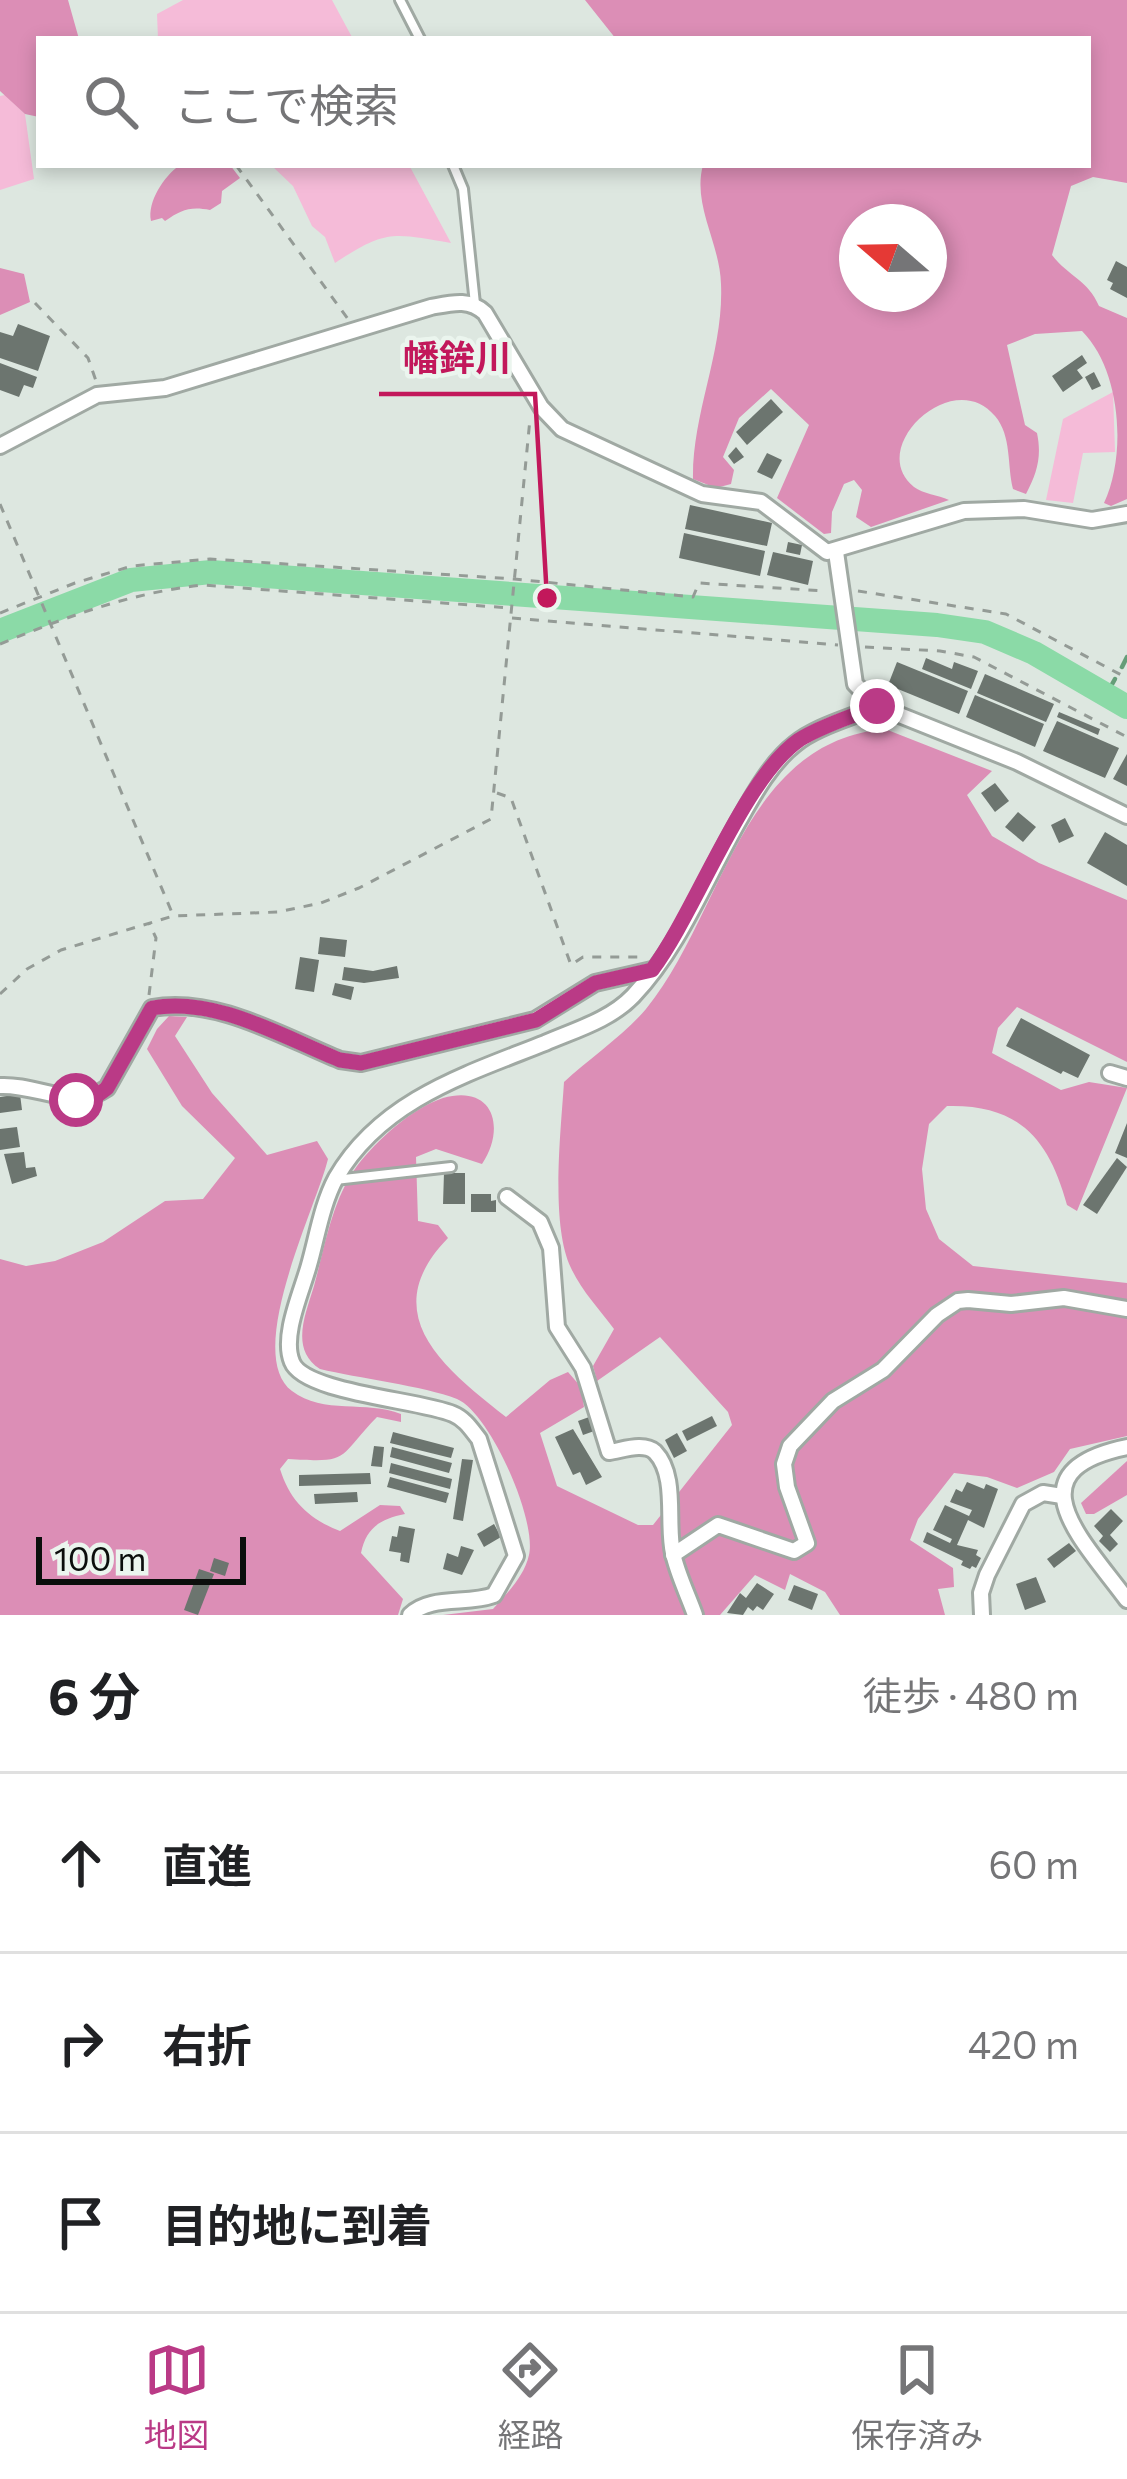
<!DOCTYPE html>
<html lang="ja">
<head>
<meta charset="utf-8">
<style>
	:root { --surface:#fff; --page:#f6f6f6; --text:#202124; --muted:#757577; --line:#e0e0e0; --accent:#ba3a86 }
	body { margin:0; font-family:Commissioner,"Noto Sans JP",sans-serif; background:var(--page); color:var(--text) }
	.compass { position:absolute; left:839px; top:204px; width:108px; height:108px; border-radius:50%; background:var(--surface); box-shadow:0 6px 18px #0003; rotate:290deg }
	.scale { position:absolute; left:36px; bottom:30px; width:210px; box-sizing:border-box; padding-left:12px; border:6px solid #0b0e0c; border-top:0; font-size:33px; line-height:42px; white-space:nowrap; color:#0b0e0c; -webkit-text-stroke:9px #ebf5ee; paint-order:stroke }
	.stop { position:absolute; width:36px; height:36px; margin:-27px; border:9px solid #ba3a86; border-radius:50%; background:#fff }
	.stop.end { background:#ba3a86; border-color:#fff; box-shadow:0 3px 12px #0008 }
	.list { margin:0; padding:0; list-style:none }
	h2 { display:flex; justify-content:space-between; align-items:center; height:156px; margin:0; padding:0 48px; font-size:51px }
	h2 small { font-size:39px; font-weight:400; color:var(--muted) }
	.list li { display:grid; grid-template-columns:78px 1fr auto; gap:36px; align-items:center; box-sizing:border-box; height:180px; padding:0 48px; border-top:3px solid var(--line) }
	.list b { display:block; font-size:45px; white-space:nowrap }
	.list em { font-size:39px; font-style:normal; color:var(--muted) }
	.icon { flex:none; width:66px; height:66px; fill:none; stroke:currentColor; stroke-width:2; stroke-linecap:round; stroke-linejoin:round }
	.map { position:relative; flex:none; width:1127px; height:1615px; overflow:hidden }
	.search { position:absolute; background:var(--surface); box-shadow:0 6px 18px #0003; left:36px; right:36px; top:36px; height:132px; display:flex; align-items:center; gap:30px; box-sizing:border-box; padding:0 42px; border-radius:0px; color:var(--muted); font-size:45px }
	.sheet { height:696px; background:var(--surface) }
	nav { display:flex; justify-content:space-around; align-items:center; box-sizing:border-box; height:168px; border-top:3px solid var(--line); background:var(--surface); font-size:33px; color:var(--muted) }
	nav a { display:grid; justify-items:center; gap:6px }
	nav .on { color:var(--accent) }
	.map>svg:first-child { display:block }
	.green { fill:#f5bbd8 }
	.forest { fill:#dc8eb6; fill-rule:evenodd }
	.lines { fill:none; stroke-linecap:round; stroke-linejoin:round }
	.stream { stroke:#659d78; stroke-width:4.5 }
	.river { stroke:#8bdaa7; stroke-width:24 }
	.building { fill:#6c756f }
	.lane-casing { stroke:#a0a9a3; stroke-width:14 }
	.street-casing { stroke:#a0a9a3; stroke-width:20 }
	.path { stroke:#949b96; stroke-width:3; stroke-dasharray:9 9; stroke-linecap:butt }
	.lane { stroke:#fff; stroke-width:8 }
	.street { stroke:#fff; stroke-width:14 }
	.route { stroke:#ba3a86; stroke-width:15 }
	.leader { fill:none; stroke:#c2185b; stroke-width:4.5 }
	.callout-dot { fill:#c2185b; stroke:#ebf5ee; stroke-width:4.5 }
	.callout-label { font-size:36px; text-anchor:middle; font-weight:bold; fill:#c2185b; stroke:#ebf5ee; stroke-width:9; stroke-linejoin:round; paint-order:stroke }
</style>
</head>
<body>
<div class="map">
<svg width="1127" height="1615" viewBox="0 0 1127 1615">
	<rect width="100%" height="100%" fill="#dde7e0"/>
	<g class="green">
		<path d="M183 0H332L353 39H158L157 14Z"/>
		<path d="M5 95 25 114 34 179 0 190V96Z"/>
		<path d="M271 165H409L451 243C393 233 386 229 335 263L325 237 312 226 293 186Z"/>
		<path d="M1113 392 1115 452 1083 453 1073 503 1046 500 1063 419Z"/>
	</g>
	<g class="forest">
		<path d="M0 0H68L79 39H39V117L25 114 0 91Z"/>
		<path d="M585 0H1127V183L1093 177 1071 186 1052 255C1069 277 1088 280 1099 306L1127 318V499L1111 506 1104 503C1127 454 1121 370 1082 331L1035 334 1007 345 1025 425 1037 433C1042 457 1037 473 1026 494L1013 489C1007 466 1012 436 995 416 953 365 865 448 914 487 923 494 938 495 949 500L871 527 856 517 862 490 854 480 844 484 832 512 831 533 824 534 777 498 809 425 771 389 739 418 723 457 734 470 731 484 716 488 693 479C692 413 724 351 721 284 720 243 692 205 703 165H1088V39H616ZM857 222H929V294H857Z"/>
		<path d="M180 165H230L240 178 222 191 221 203 210 210C190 206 181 210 165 221L162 218 151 221C147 202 164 176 180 165Z"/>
		<path d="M0 268 24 274 30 302 0 315Z"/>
		<path d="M885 729 992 771 967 795 992 836 1039 863 1127 900V1062L1017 1007 998 1028 992 1053 1061 1090 1089 1082 1127 1088 1077 1211 1067 1205C1049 1139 1019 1104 947 1106L929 1124 922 1169 926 1209 939 1239 973 1266 1127 1283V1436L1070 1449 1054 1472 1017 1488 987 1477 954 1473 918 1519 910 1540 953 1568 954 1587 938 1589 945 1615H840L825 1592 790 1574 785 1590 755 1575 720 1615H443L493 1609C507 1593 524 1577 529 1555 537 1520 490 1413 457 1399 424 1386 357 1378 320 1369 290 1349 305 1316 314 1286 325 1246 332 1200 357 1166 377 1140 412 1108 443 1098 494 1084 506 1128 482 1164L436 1149 416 1157 418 1221 438 1225 448 1238C374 1314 445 1369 506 1417L550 1380 568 1372 581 1387 584 1407 540 1433 557 1486 638 1525H653L732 1425 728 1412 660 1337 597 1381 593 1366 614 1329C600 1310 581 1290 571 1268 550 1224 561 1131 564 1082 589 1059 625 1034 646 1009 723 915 741 742 885 729Z"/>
		<path d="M169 1016 187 1017 175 1036 212 1093 267 1155 317 1141 328 1159C316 1208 243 1354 292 1391 323 1415 367 1400 401 1414V1422L377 1417C336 1459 352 1463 288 1459L280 1469C290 1501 309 1519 340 1531L380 1505 400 1506 405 1514C380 1519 366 1528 361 1553L403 1599 398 1615H0V1259L26 1266 55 1261 103 1242 165 1201 203 1199 235 1158 182 1106 147 1049 157 1029Z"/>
		<path d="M1127 1461V1495L1094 1514H1086L1081 1503Z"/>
	</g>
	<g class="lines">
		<g class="stream">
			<path d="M1122 667 1127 657"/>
			<path d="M1106 695 1115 679"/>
		</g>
		<path class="river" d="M0 631 131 580 211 572 937 625 985 632 1034 653 1127 707"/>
	</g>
	<g class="building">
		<path d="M1116 261 1127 267V298L1110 289 1113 283 1107 280Z"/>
		<path d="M18 324 50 336 38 371 0 358V332L13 336Z"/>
		<path d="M1082 355 1087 363 1077 370 1083 378 1063 392 1052 376Z"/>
		<path d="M0 363 37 377 33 388 24 385 19 397 0 390Z"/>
		<path d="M1094 372 1101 386 1092 390 1085 377Z"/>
		<path d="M771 399 783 412 747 445 736 432Z"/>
		<path d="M736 447 744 457 734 464 728 456Z"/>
		<path d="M767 453 782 460 772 479 757 472Z"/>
		<path d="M690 505 772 523 767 546 685 529Z"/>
		<path d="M684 533 765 551 760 576 679 558Z"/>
		<path d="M788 542 802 545 800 555 786 552Z"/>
		<path d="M773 552 813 561 808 585 767 575Z"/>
		<path d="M926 658 952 669 954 662 978 671 971 689 922 669Z"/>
		<path d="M897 662 968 691 959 714 888 685Z"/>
		<path d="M985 674 1054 704 1046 722 977 693Z"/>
		<path d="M975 695 1044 724 1035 747 966 717Z"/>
		<path d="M1059 712 1100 729 1098 735 1057 717Z"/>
		<path d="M1057 721 1119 748 1105 778 1043 751Z"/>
		<path d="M1127 754V786L1113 779Z"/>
		<path d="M995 783 1009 801 995 812 981 793Z"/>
		<path d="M1018 812 1036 827 1023 842 1005 827Z"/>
		<path d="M1065 818 1074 836 1059 843 1051 825Z"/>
		<path d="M1105 832 1127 845V886L1087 863Z"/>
		<path d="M320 937 347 940 345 957 318 954Z"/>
		<path d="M300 957 319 960 314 992 295 989Z"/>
		<path d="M397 966 399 978 364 983 342 980 344 967 373 971Z"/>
		<path d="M335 983 354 987 351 1000 332 995Z"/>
		<path d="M1021 1018 1090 1055 1078 1078 1063 1071 1061 1074 1006 1046Z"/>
		<path d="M20 1094 22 1110 0 1113V1097Z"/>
		<path d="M1127 1123V1158L1115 1153Z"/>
		<path d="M17 1127 20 1147 0 1150V1129Z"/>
		<path d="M24 1152 26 1168 35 1167 37 1176 12 1184 4 1154Z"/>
		<path d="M1117 1158 1127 1167 1097 1214 1083 1205Z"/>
		<path d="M444 1173H465V1204H443Z"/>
		<path d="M471 1194H491V1201L496 1200V1212H471Z"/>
		<path d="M592 1416 597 1430 583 1435 578 1421Z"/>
		<path d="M712 1416 717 1426 687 1441 682 1431Z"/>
		<path d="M573 1429 602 1477 586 1485 580 1472 573 1475 555 1437Z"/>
		<path d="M393 1432 454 1448 451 1458 390 1443Z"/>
		<path d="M677 1433 687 1451 674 1458 665 1440Z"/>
		<path d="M374 1446 384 1447 382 1467 371 1466Z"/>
		<path d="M392 1447 452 1463 449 1473 390 1457Z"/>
		<path d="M462 1459 473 1460 463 1521 453 1519Z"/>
		<path d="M391 1463 452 1479 450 1489 389 1473Z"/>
		<path d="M370 1473 371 1484 299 1486V1475Z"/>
		<path d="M390 1477 449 1493 446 1503 387 1487Z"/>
		<path d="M967 1482 984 1489 986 1484 998 1489 984 1528 968 1520 957 1545 978 1550 976 1555 981 1558 976 1568 972 1566 970 1569 961 1565 963 1561 923 1542 927 1532 950 1543 952 1539 933 1530 945 1505 969 1516 972 1510 950 1502 956 1489 962 1492Z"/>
		<path d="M357 1492 358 1502 315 1504 314 1494Z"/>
		<path d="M1111 1509 1123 1521 1110 1535 1118 1544 1110 1552 1099 1541 1103 1536 1094 1526Z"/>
		<path d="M494 1524 501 1537 484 1547 477 1534Z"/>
		<path d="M399 1526 415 1529 409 1563 400 1561 401 1553 389 1551 392 1536 397 1537Z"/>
		<path d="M1069 1543 1076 1551 1054 1568 1047 1559Z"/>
		<path d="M461 1546 474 1550 462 1575 443 1569 447 1553 458 1557Z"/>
		<path d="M214 1558 229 1563 225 1576 210 1571Z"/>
		<path d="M199 1569 214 1574 198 1615 184 1610Z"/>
		<path d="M1036 1577 1046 1602 1025 1610 1016 1584Z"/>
		<path d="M757 1583 774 1594 763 1610 757 1606 753 1611 748 1607 743 1615 727 1613 740 1593 746 1598Z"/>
		<path d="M794 1585 818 1594 812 1610 788 1600Z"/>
	</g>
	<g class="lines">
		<defs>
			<g id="lane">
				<path d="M400 0 420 39"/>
				<path d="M453 165 463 189 475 304"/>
				<path d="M335 1180 451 1167"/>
			</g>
			<g id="street">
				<path d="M0 446 97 395 165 388 431 307C452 303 469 298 485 313L541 407 562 429 702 494 761 502 827 552 964 511 1024 509 1092 520 1127 514"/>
				<path d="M836 552 855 684 877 706 1017 762 1127 816"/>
				<path d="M1110 1073 1127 1078"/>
				<path d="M0 1086C38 1084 74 1111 107 1088L152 1008C215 996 283 1037 340 1060L361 1063 535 1020 595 983 652 970"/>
				<path d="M507 1197 540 1222 551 1248 557 1327 583 1368 609 1452C623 1450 644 1442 655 1452 678 1476 666 1523 673 1553 677 1573 688 1595 695 1615"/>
				<path d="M1127 1447C1009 1471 1084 1541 1127 1600"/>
				<path d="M673 1555 718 1525 794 1551 807 1543 787 1487 784 1464 790 1446 833 1401 883 1370 937 1315 958 1301 968 1300 1011 1304 1064 1298 1127 1309"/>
				<path d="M410 1615C430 1595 468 1605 494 1595L516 1556 479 1439C471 1429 465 1419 453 1414 421 1400 304 1393 292 1362 281 1336 302 1291 309 1265 317 1237 322 1204 336 1178 381 1100 467 1074 545 1043 575 1030 610 1020 633 996 680 947 707 875 741 817 755 792 772 762 795 744 817 726 851 718 877 706"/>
				<path d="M982 1615 981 1593 987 1575 1023 1504 1043 1493 1062 1496"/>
			</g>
		</defs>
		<use href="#lane" class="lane-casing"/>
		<use href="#street" class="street-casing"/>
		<g class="path">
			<path d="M130 165H152"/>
			<path d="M236 165 348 319"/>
			<path d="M35 303 88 358 96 381"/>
			<path d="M0 504 173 915"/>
			<path d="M858 591 1006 614 1127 678"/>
			<path d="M0 613 75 583 132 566 210 559 514 579 693 597 699 583 825 591"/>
			<path d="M512 618 838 645"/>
			<path d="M0 644C66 617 130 593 202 585L510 608"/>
			<path d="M865 647 940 651 974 657 1127 737"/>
			<path d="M497 793 511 798 571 965 583 957H643"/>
			<path d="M0 994 27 969 61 950 173 916 278 912 321 903 359 888 491 819 530 419"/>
			<path d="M149 995 156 938 149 923"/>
		</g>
		<use href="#lane" class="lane"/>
		<use href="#street" class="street"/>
	</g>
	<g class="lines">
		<path class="route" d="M76 1100 95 1097 107 1088 152 1008C215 996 283 1037 340 1060L361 1063 536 1020 595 983 652 970C696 911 743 779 799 740 822 725 852 717 877 706"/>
	</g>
	<path class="leader" d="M547 598L535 394H379"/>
	<circle class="callout-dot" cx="547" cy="598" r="12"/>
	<g class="callout-label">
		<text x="457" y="371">幡鉾川</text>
	</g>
</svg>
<svg class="compass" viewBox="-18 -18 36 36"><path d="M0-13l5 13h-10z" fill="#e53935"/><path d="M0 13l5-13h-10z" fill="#757577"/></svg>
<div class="scale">100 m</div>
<div class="stop" style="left:76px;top:1100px"></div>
<div class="stop end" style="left:877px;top:706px"></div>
<div class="search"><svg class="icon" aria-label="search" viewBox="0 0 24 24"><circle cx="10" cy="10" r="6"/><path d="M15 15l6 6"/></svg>ここで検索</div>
</div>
<section class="sheet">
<h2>6 分<small>徒歩 · 480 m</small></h2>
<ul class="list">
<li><svg class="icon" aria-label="ahead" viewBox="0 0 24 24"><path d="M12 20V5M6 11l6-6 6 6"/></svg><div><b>直進</b></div><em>60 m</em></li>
<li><svg class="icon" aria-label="right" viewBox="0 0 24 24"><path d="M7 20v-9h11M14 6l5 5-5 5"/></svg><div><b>右折</b></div><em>420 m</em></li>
<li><svg class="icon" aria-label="arrive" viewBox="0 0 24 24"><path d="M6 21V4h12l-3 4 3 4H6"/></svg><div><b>目的地に到着</b></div></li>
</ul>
</section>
<nav>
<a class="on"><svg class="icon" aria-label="map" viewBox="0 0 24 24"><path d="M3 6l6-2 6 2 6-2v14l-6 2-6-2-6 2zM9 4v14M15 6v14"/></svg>地図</a>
<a><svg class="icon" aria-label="directions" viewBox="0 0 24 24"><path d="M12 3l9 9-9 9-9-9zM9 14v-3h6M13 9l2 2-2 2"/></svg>経路</a>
<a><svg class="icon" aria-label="saved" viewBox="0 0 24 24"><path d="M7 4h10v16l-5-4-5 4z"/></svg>保存済み</a>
</nav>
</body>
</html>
